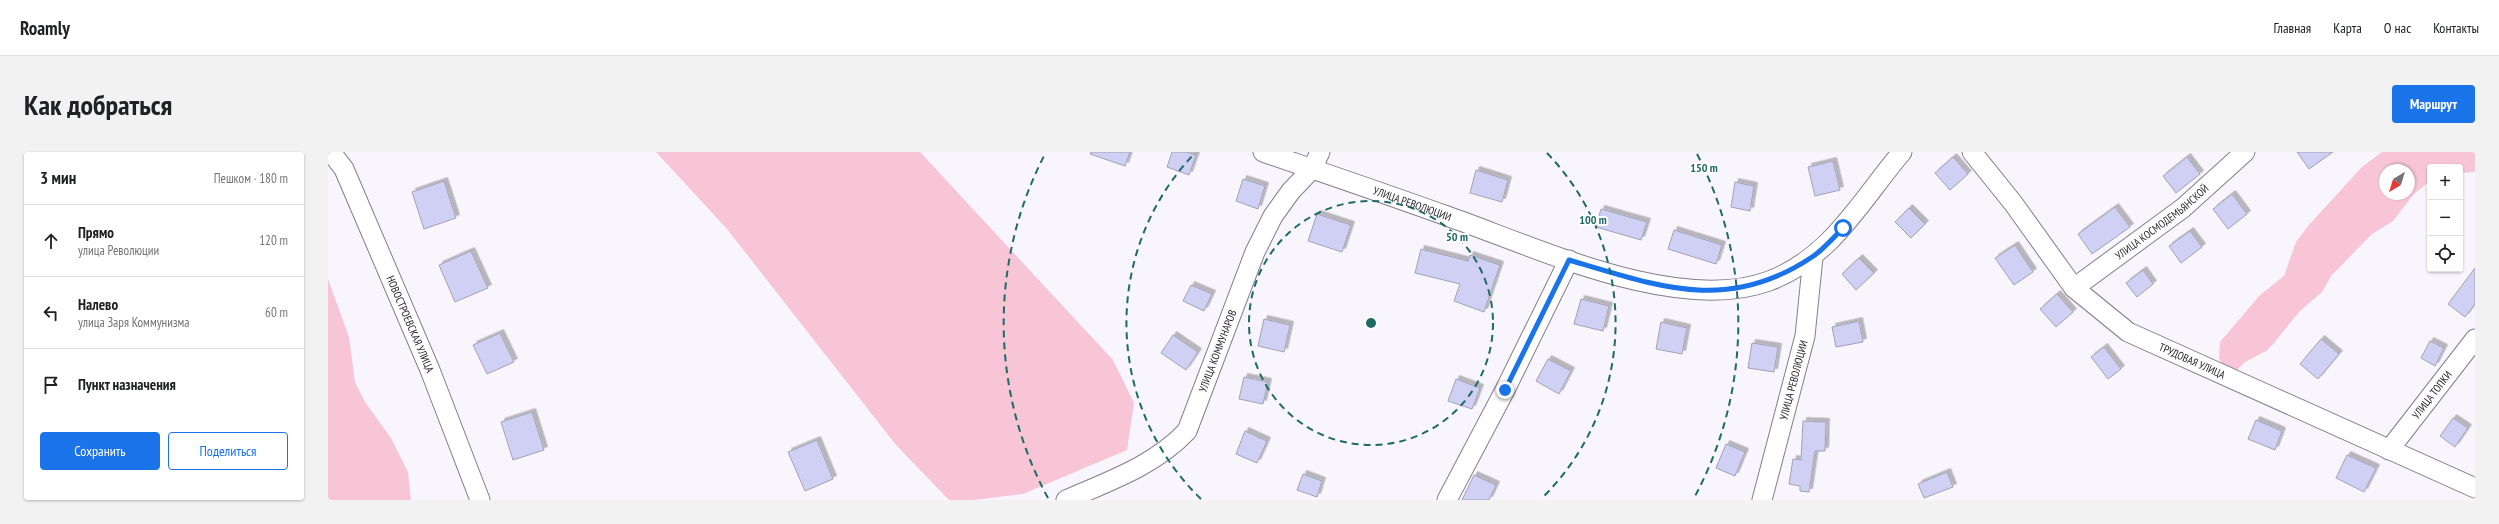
<!DOCTYPE html>
<html lang="ru">
<head>
<meta charset="utf-8">
<style>
	:root { --surface:#fff; --page:#f2f2f2; --text:#202124; --muted:#757577; --line:#e0e0e0; --accent:#1a73e8 }
	body { margin:0; font-family:"PT Sans Narrow",sans-serif; background:var(--page); color:var(--text) }
	.controls { position:absolute; right:12px; top:12px; display:grid; overflow:hidden; border-radius:4px; box-shadow:0 1px 3px #0004 }
	.controls button { width:36px; height:36px; display:grid; place-items:center; padding:0; border:0; border-bottom:1px solid var(--line); background:var(--surface); color:var(--text); font:20px sans-serif }
	.compass { position:absolute; left:2051px; top:12px; width:36px; height:36px; border-radius:50%; background:var(--surface); box-shadow:0 1px 3px #0004; rotate:218deg }
	.stop { position:absolute; width:12px; height:12px; margin:-9px; border:3px solid #1a73e8; border-radius:50%; background:#fff }
	.stop.end { background:#1a73e8; border-color:#fff; box-shadow:0 1px 4px #0008 }
	.list { margin:0; padding:0; list-style:none }
	h2 { display:flex; justify-content:space-between; align-items:center; height:52px; margin:0; padding:0 16px; font-size:17px }
	h2 small { font-size:13px; font-weight:400; color:var(--muted) }
	.list li { display:grid; grid-template-columns:26px 1fr auto; gap:12px; align-items:center; box-sizing:border-box; height:72px; padding:0 16px; border-top:1px solid var(--line) }
	.list b { display:block; font-size:15px; white-space:nowrap }
	.list p { margin:0; font-size:13px; white-space:nowrap; color:var(--muted) }
	.list em { font-size:13px; font-style:normal; color:var(--muted) }
	.actions { display:flex; gap:8px; padding:12px 16px }
	.actions a { flex:1; padding:9px 0; border:1px solid var(--accent); border-radius:4px; text-align:center; font-size:14px; color:var(--accent) }
	.actions .main { background:var(--accent); color:#fff }
	.icon { flex:none; width:22px; height:22px; fill:none; stroke:currentColor; stroke-width:2; stroke-linecap:round; stroke-linejoin:round }
	.map { position:relative; flex:none; width:2147px; height:348px; overflow:hidden; border-radius:4px }
	header { display:flex; align-items:center; gap:24px; box-sizing:border-box; height:56px; padding:0 20px; background:var(--surface); border-bottom:1px solid var(--line) }
	header strong { font-size:19px }
	nav { display:flex; gap:22px; margin-inline-start:auto; font-size:14px }
	.intro { display:flex; align-items:center; justify-content:space-between; box-sizing:border-box; height:96px; padding:0 24px }
	h1 { margin:0; font-size:28px }
	.button { padding:10px 18px; border-radius:4px; background:var(--accent); color:#fff; font-size:14px; font-weight:700 }
	main { display:flex; gap:24px; padding:0 24px }
	aside { flex:1; background:var(--surface); border-radius:4px; box-shadow:0 1px 3px #0004 }
	.map>svg:first-child { display:block }
	.green { fill:#f7c5d5; fill-rule:evenodd }
	.building { fill:#d0d0f5; stroke:#a1a1b4; filter:url(#shadow) }
	.lines { fill:none; stroke-linecap:round; stroke-linejoin:round }
	.minor-casing { stroke:#867d8d; stroke-width:21 }
	.minor { stroke:#fff; stroke-width:19 }
	.route { stroke:#1a73e8; stroke-width:5 }
	.ring { fill:none; stroke:#1f6a65; stroke-width:2; stroke-dasharray:7 5 }
	.labels { text-anchor:middle; stroke-width:4; stroke-linejoin:round; paint-order:stroke }
	.street-label { font-size:11px; fill:#29262c; stroke:#fff }
	.centre { fill:#1f6a65; stroke:#fff; stroke-width:2 }
	.ring-label { font-size:12px; text-anchor:middle; font-weight:bold; fill:#1f6a65; stroke:#fff; stroke-width:4; stroke-linejoin:round; paint-order:stroke }
</style>
</head>
<body>
<header>
<strong>Roamly</strong>
<nav><a>Главная</a><a>Карта</a><a>О нас</a><a>Контакты</a></nav>
</header>
<div class="intro"><h1>Как добраться</h1><a class="button">Маршрут</a></div>
<main>
<aside>
<h2>3 мин<small>Пешком · 180 m</small></h2>
<ul class="list">
<li><svg class="icon" aria-label="ahead" viewBox="0 0 24 24"><path d="M12 20V5M6 11l6-6 6 6"/></svg><div><b>Прямо</b><p>улица Революции</p></div><em>120 m</em></li>
<li><svg class="icon" aria-label="left" viewBox="0 0 24 24"><path d="M17 20v-9H6M10 6l-5 5 5 5"/></svg><div><b>Налево</b><p>улица Заря Коммунизма</p></div><em>60 m</em></li>
<li><svg class="icon" aria-label="arrive" viewBox="0 0 24 24"><path d="M6 21V4h12l-3 4 3 4H6"/></svg><div><b>Пункт назначения</b></div></li>
</ul>
<div class="actions"><a class="main">Сохранить</a><a>Поделиться</a></div>
</aside>
<div class="map">
<svg width="2147" height="348" viewBox="0 0 2147 348">
	<defs>
		<filter id="shadow"><feDropShadow dx="3.5" dy="-3.5" stdDeviation="0" flood-color="#0004"/></filter>
	</defs>
	<rect width="100%" height="100%" fill="#f9f5fd"/>
	<g class="green">
		<path d="M328 0H592L785 208 806 251 799 298 695 342 646 348H621L568 293 399 77Z"/>
		<path d="M2054 0H2147V20L2132 21V15H2102V29L2086 42 2065 69 2044 82 2003 124 1994 140 1972 159 1945 192 1938 199 1917 210 1906 221 1894 213 1891 206 1892 190 1931 144 1956 124 1968 90 1980 74 2034 15ZM2057 18H2081V42H2057Z"/>
		<path d="M0 127 21 185 27 230 37 250 63 286 80 320 83 348H0Z"/>
	</g>
	<g class="building">
		<path d="M763 0H802L797 14 762 2Z"/>
		<path d="M844 0H858L868 3 861 23 839 15Z"/>
		<path d="M1969 0H2005L1981 17Z"/>
		<path d="M1625 5 1640 22 1622 38 1607 21Z"/>
		<path d="M1859 5 1872 22 1848 41 1835 24Z"/>
		<path d="M1505 9 1512 38 1487 44 1480 15Z"/>
		<path d="M1148 18 1180 28 1174 50 1142 41Z"/>
		<path d="M915 27 937 34 930 57 908 49Z"/>
		<path d="M116 29 128 66 96 77 84 40Z"/>
		<path d="M1407 30 1426 34 1422 59 1403 55Z"/>
		<path d="M1904 42 1919 62 1900 77 1885 57Z"/>
		<path d="M1787 55 1802 75 1764 102 1750 82Z"/>
		<path d="M1581 56 1597 72 1583 86 1567 70Z"/>
		<path d="M1273 57 1319 70 1313 88 1268 75Z"/>
		<path d="M989 62 1023 73 1014 100 980 89Z"/>
		<path d="M1346 78 1394 93 1388 112 1340 97Z"/>
		<path d="M1862 79 1874 95 1853 111 1841 94Z"/>
		<path d="M1687 93 1705 120 1686 133 1667 106Z"/>
		<path d="M1093 97 1140 109 1142 103 1172 113 1156 160 1126 149 1132 132 1087 121Z"/>
		<path d="M143 99 160 136 127 150 111 113Z"/>
		<path d="M1531 106 1546 121 1528 138 1514 122Z"/>
		<path d="M2147 116V152L2137 165 2120 152Z"/>
		<path d="M1815 118 1825 132 1809 145 1798 131Z"/>
		<path d="M863 133 884 142 876 159 855 149Z"/>
		<path d="M1729 142 1745 160 1728 175 1712 157Z"/>
		<path d="M1253 147 1281 154 1275 179 1246 172Z"/>
		<path d="M936 167 962 173 956 200 930 194Z"/>
		<path d="M1531 169 1535 190 1508 195 1504 175Z"/>
		<path d="M1333 170 1359 176 1354 202 1328 197Z"/>
		<path d="M172 181 186 210 159 222 145 193Z"/>
		<path d="M845 183 870 200 858 218 833 201Z"/>
		<path d="M1993 187 2011 202 1990 227 1972 212Z"/>
		<path d="M2102 189 2116 196 2107 214 2093 206Z"/>
		<path d="M1424 191 1450 195 1446 220 1420 216Z"/>
		<path d="M1776 195 1793 217 1780 227 1763 205Z"/>
		<path d="M1220 207 1243 219 1231 242 1208 229Z"/>
		<path d="M916 225 940 230 935 252 911 247Z"/>
		<path d="M1128 227 1152 236 1144 257 1120 249Z"/>
		<path d="M204 260 216 298 185 308 173 270Z"/>
		<path d="M2125 266 2140 276 2127 295 2112 284Z"/>
		<path d="M1928 268 1954 279 1947 298 1920 287Z"/>
		<path d="M1475 269 1498 270 1497 299H1487L1481 340 1472 339V334L1461 332 1465 307 1473 308Z"/>
		<path d="M917 279 939 289 929 311 908 302Z"/>
		<path d="M489 288 505 327 477 339 460 300Z"/>
		<path d="M1398 292 1417 300 1407 324 1388 316Z"/>
		<path d="M2019 303 2048 316 2036 340 2008 326Z"/>
		<path d="M1619 320 1625 335 1596 346 1590 332Z"/>
		<path d="M975 322 994 329 989 345 969 338Z"/>
		<path d="M1146 323 1168 333 1161 348H1134Z"/>
	</g>
	<g class="lines">
		<defs>
			<g id="minor">
				<path id="s1" d="M3 0 16 17 102 218 152 348"/>
				<path id="s2" d="M935 0C996 21 1058 42 1119 64 1208 95 1349 163 1441 129 1503 106 1534 47 1574 0"/>
				<path id="s3" d="M1644 0 1685 51 1746 136 1800 180 2147 336"/>
				<path id="s4" d="M1746 136 1855 56 1917 0"/>
				<path id="s5" d="M2061 298 2147 187"/>
				<path id="s6" d="M738 348C781 329 826 314 859 279L927 100 945 64 963 39 984 17 992 0"/>
				<path d="M1119 348 1177 238 1241 108"/>
				<path id="s7" d="M1434 348 1477 184 1485 105"/>
			</g>
		</defs>
		<use href="#minor" class="minor-casing"/>
		<use href="#minor" class="minor"/>
	</g>
	<g class="lines">
		<path class="route" d="M1177 238 1241 108C1330 134 1399 162 1484 105 1495 98 1505 86 1515 76"/>
	</g>
	<g class="ring">
		<circle cx="1043" cy="171" r="122"/>
		<path d="M873 347A245 245 0 0 1 867 1M1219 1A245 245 0 0 1 1213 347"/>
		<path d="M720 346A367 367 0 0 1 717 2M1369 2A367 367 0 0 1 1366 346"/>
	</g>
	<g class="labels">
		<g class="street-label">
			<text dy="4" stroke="none"><textPath href="#s2" startOffset="158">УЛИЦА РЕВОЛЮЦИИ</textPath></text>
			<text dy="4" stroke="none"><textPath href="#s4" startOffset="110">УЛИЦА КОСМОДЕМЬЯНСКОЙ</textPath></text>
			<text dy="4" stroke="none"><textPath href="#s1" startOffset="190">НОВОСТРОЕВСКАЯ УЛИЦА</textPath></text>
			<text dy="4" stroke="none"><textPath href="#s6" startOffset="226">УЛИЦА КОММУНАРОВ</textPath></text>
			<text dy="4" stroke="none"><textPath href="#s3" startOffset="310">ТРУДОВАЯ УЛИЦА</textPath></text>
			<text dy="4" stroke="none"><textPath href="#s7" startOffset="124">УЛИЦА РЕВОЛЮЦИИ</textPath></text>
			<text dy="4" stroke="none"><textPath href="#s5" startOffset="70">УЛИЦА ТОПКИ</textPath></text>
		</g>
	</g>
	<circle cx="1043" cy="171" r="6" class="centre"/>
	<g class="ring-label">
		<text x="1376" y="20">150 m</text>
		<text x="1265" y="72">100 m</text>
		<text x="1129" y="89">50 m</text>
	</g>
</svg>
<div class="controls">
<button>+</button>
<button>−</button>
<button><svg class="icon" aria-label="locate" viewBox="0 0 24 24"><circle cx="12" cy="12" r="6"/><path d="M12 2v4M12 18v4M2 12h4M18 12h4"/></svg></button>
</div>
<svg class="compass" viewBox="-18 -18 36 36"><path d="M0-13l5 13h-10z" fill="#e53935"/><path d="M0 13l5-13h-10z" fill="#757577"/></svg>
<div class="stop" style="left:1515px;top:76px"></div>
<div class="stop end" style="left:1177px;top:238px"></div>
</div>
</main>
</body>
</html>
